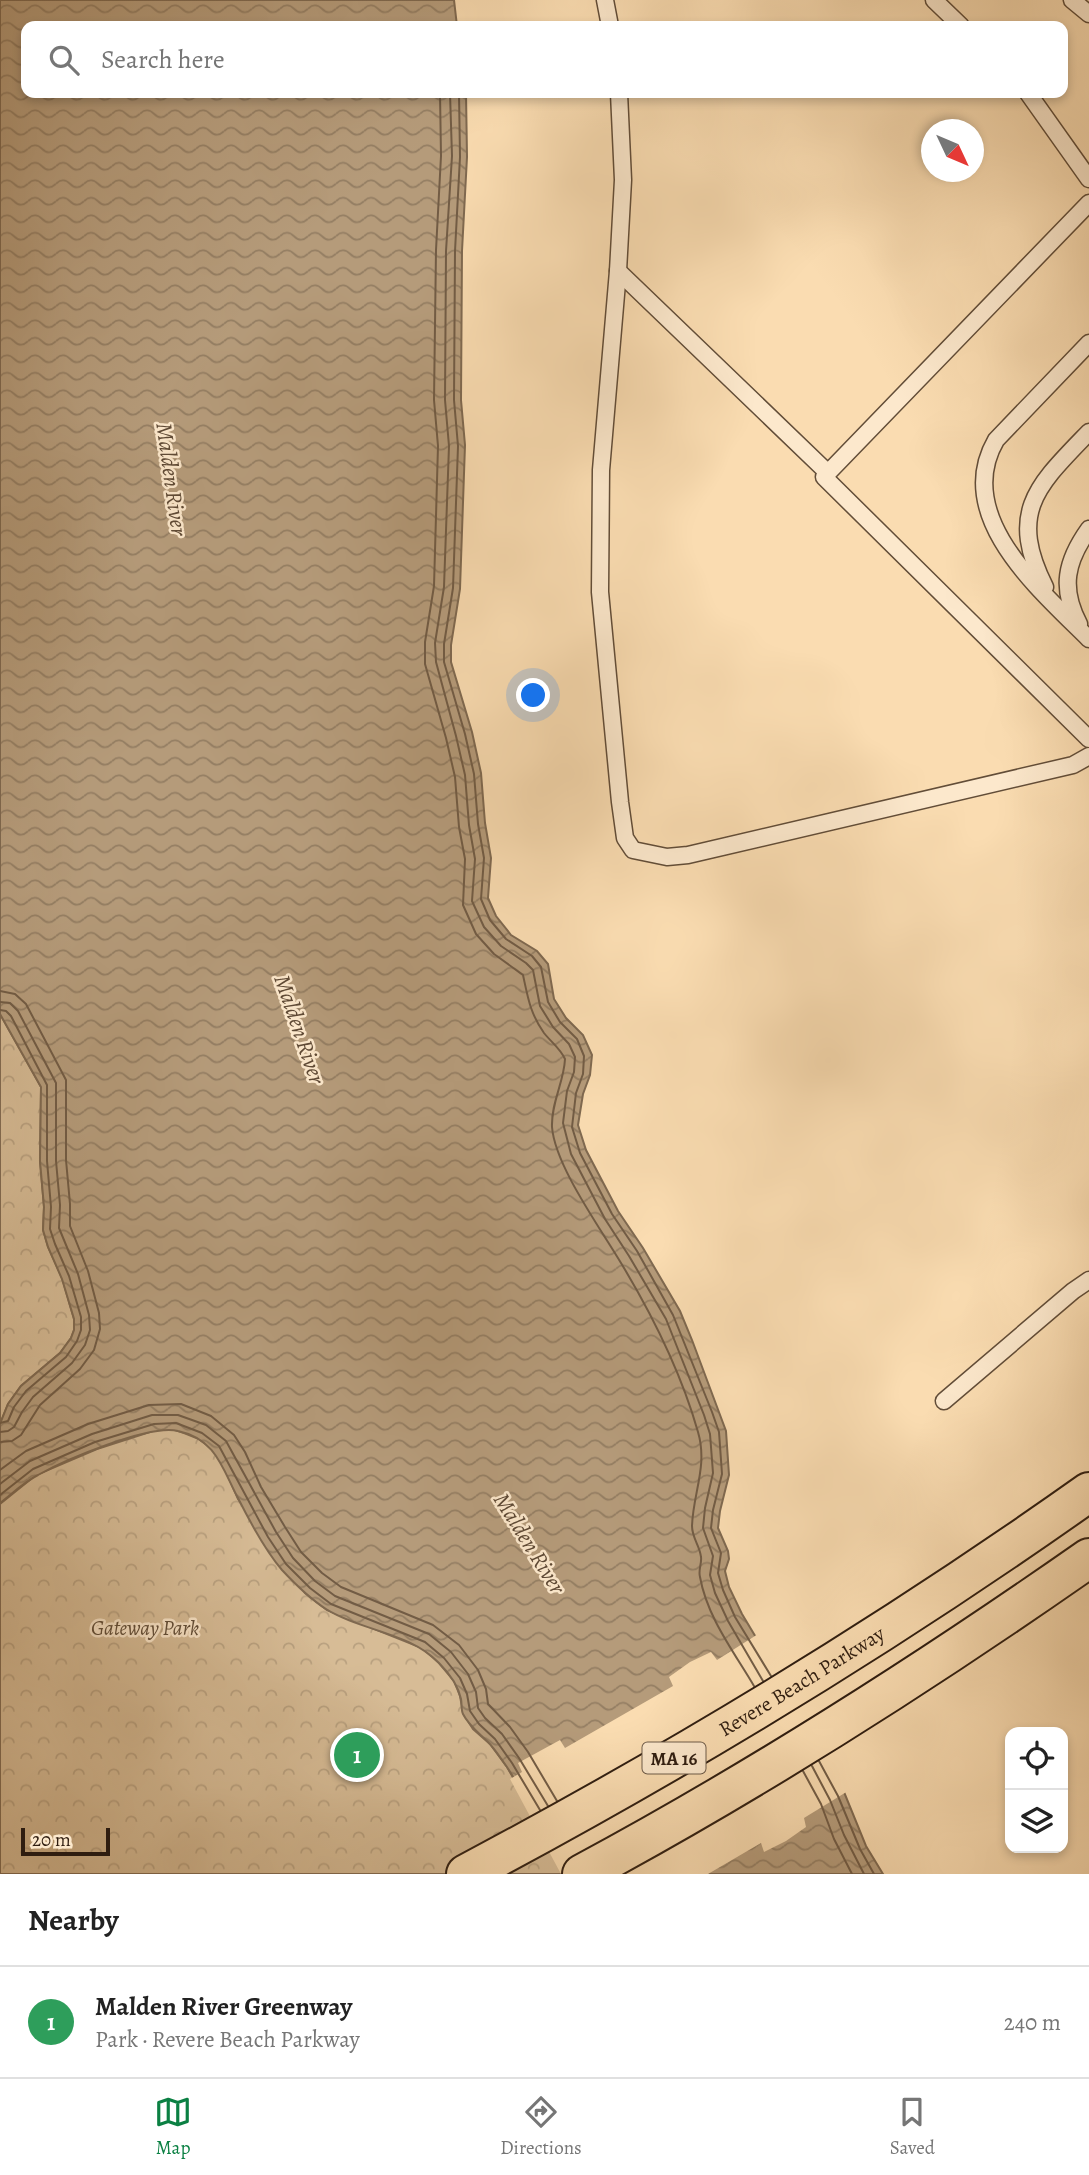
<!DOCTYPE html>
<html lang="en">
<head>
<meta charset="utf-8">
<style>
	:root { --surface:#fff; --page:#f6f6f6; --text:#222; --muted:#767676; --line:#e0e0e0; --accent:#0b8043 }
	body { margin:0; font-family:Alegreya,serif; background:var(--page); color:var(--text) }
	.controls { position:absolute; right:21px; bottom:21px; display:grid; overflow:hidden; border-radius:14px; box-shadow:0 4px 10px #0003 }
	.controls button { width:63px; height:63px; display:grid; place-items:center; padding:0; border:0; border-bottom:2px solid var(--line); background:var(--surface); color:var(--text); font:35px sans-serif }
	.compass { position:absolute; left:921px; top:119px; width:63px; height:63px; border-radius:50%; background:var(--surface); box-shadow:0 4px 10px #0003; rotate:134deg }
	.scale { position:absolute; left:21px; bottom:18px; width:89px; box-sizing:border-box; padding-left:7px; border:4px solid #2f1d10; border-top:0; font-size:19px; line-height:24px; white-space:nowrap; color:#2f1d10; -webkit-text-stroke:5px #fce8cc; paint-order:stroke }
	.you { position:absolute; left:534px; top:696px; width:24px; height:24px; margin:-18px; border:5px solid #fff; border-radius:50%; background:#1a73e8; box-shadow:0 0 0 10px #1a73e833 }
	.badge { display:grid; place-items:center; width:46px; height:46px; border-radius:50%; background:var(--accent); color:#fff; font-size:23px; font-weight:700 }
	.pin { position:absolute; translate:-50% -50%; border:4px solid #fff; box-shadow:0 2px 7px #0006 }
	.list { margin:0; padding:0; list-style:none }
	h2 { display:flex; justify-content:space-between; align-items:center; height:91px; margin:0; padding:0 28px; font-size:30px }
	h2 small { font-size:23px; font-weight:400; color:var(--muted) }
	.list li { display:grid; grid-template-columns:46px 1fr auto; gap:21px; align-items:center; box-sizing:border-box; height:112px; padding:0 28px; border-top:2px solid var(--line) }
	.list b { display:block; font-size:26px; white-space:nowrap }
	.list p { margin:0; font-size:23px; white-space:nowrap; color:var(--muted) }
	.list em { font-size:23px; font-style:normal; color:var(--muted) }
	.icon { flex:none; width:38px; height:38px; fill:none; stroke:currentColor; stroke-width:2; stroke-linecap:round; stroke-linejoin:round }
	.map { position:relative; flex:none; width:1089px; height:1874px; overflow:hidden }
	.search { position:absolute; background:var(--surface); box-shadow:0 4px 10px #0003; left:21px; right:21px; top:21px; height:77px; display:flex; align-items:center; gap:18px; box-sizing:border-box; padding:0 24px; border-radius:14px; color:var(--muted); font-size:26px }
	.sheet { height:203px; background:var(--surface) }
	nav { display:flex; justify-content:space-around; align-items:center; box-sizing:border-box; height:98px; border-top:2px solid var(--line); background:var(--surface); font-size:19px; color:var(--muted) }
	nav a { display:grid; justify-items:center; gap:4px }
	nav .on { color:var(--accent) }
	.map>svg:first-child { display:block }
	.park { fill:url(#park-crowns); stroke:#836c53; stroke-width:2 }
	.water { fill:url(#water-waves); stroke:#7f6950; stroke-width:2 }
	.pier { fill:#fadcb1 }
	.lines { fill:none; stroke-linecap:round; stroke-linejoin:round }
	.shore { stroke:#725c45; stroke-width:2 }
	.service-casing { stroke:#624d38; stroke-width:19 }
	.trunk-casing { stroke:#2f1d10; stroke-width:42 }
	.service { stroke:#fce8cc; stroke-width:16 }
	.trunk { stroke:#fadcb1; stroke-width:38 }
	.labels { text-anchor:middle; stroke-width:5; stroke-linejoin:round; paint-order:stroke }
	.shield { fill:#fce8cc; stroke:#6c5a48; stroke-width:2 }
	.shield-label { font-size:19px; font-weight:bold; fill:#2f1d10 }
	.park-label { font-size:21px; font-style:italic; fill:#614d38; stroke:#fce8cc }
	.street-label { font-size:21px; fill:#2f1d10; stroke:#fce8cc }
	.water-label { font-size:23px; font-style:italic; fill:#5e4935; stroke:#fce8cc }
</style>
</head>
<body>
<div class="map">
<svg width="1089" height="1874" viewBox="0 0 1089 1874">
	<defs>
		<pattern id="park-crowns" width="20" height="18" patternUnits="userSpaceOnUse" patternTransform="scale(1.75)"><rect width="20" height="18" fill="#d7bc96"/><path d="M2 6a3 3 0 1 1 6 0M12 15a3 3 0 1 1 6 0" fill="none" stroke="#b9a180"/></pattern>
		<pattern id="water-waves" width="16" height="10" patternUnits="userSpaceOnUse" patternTransform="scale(1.75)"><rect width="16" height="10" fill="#b59b7a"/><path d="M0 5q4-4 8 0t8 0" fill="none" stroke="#947e63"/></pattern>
	</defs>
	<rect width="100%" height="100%" fill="#fadcb1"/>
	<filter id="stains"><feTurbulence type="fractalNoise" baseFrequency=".00286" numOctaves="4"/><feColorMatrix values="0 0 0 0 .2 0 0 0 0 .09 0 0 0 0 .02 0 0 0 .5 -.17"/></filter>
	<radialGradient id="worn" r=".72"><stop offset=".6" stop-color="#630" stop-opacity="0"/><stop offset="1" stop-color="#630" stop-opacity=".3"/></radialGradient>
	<g class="park">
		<path d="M0 1014 41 1087 40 1161 44 1207 43 1230 48 1247 62 1278 74 1319V1330L71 1338 60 1353 21 1386 8 1404 0 1424Z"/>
		<path d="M156 1430H175L184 1433 199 1439 213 1450 223 1465 238 1499 305 1593 327 1610 422 1648 439 1663 454 1681 460 1696 463 1713 473 1729 490 1744 507 1767 534 1814 565 1874H0V1504L36 1475 97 1449Z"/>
	</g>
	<path class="water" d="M0 0H454L457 26H26V93H466L467 157 462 251 461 400 465 445 460 589 451 645V662L472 732 481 773 485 823 491 858 488 898 496 916 511 935 537 951 548 964 554 999 566 1018 583 1035 592 1055 590 1075 583 1094 578 1125 586 1150 618 1211 643 1248 680 1311 692 1340 726 1431 729 1475 720 1511 718 1528 728 1551 729 1559 725 1571 729 1587 742 1614 803 1716 844 1792 866 1846 883 1874H565C546 1838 529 1801 507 1767 501 1759 495 1749 488 1742 479 1733 469 1726 463 1714 461 1710 462 1704 461 1699 458 1685 449 1673 439 1663 409 1632 361 1631 326 1609 309 1598 295 1584 282 1570 265 1550 250 1522 238 1498 222 1468 216 1439 178 1431 149 1424 65 1460 38 1475 24 1482 12 1494 0 1503V1424L8 1404 21 1386 60 1353 71 1338 74 1330V1319L62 1279 48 1247 43 1230 44 1207 40 1161 41 1087 0 1014Z"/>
	<path class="pier" d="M758 1634 806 1714 848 1791 804 1818 806 1827 786 1841 764 1852 761 1843 708 1874H561L510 1779 522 1772 518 1763 560 1740 565 1748 673 1686 669 1677 690 1662 711 1652 717 1660Z"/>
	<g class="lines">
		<g class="shore">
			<path d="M440 93 441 156 436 250 434 400 438 446 434 586 425 642V664L446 738 455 777 459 827 465 859 463 905 476 934 494 954 523 975C528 998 530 1013 544 1033 551 1042 560 1048 565 1059 564 1082 551 1103 552 1127 555 1166 601 1229 621 1263 653 1316 681 1372 698 1432 708 1466 693 1493 692 1526 692 1538 700 1546 701 1557 702 1563 698 1570 700 1577 707 1617 734 1652 754 1686"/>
			<path d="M450 93 452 156 446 251 445 400 449 446 444 587 435 643 436 662 456 736 465 775 469 825 475 859 472 901 484 927 501 946 526 963 533 970 540 1006 553 1027 569 1044 575 1057 574 1072 567 1091 563 1123 571 1154 605 1219 629 1256 666 1319 704 1415 710 1434 713 1473 705 1508 703 1528 713 1556 710 1575 715 1593 728 1621 763 1681"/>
			<path d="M459 93 460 157 455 251 454 400 458 446 453 588 444 644V662L465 734 474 774 478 824 484 858 481 899 490 920 506 939 532 956 541 967 548 1002 560 1022 577 1039 584 1056 583 1074 576 1093 572 1127 580 1153 612 1214 637 1251 673 1315 712 1412 719 1432 722 1474 713 1510 711 1528 721 1553 718 1573 723 1590 735 1617 771 1676"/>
			<path d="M0 991 15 994 26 1004 66 1080V1160L70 1204V1226L88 1271 99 1313 100 1329 94 1350 80 1369 40 1405 21 1435 12 1441 0 1442"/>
			<path d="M0 1002 10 1003 18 1011 56 1083V1161L60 1205 59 1228 78 1274 89 1315 90 1330 85 1345 72 1363 33 1397 22 1412 14 1427 8 1431 0 1432"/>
			<path d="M0 1010 6 1011 11 1016 47 1085V1161L51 1207 50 1229 55 1244 69 1276 81 1317V1330L77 1341 66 1357 26 1391 14 1407 8 1421 0 1423"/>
			<path d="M0 1470 26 1451 88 1424 149 1405 181 1404 211 1416 234 1435 245 1452 261 1487 285 1527 301 1552 322 1573 341 1587 433 1625 459 1645 478 1670 486 1689 488 1704 510 1727 528 1752 557 1801"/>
			<path d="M0 1484 30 1461 92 1434 152 1415H178L206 1425 226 1441 276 1532 293 1558 315 1581 335 1596 429 1634 451 1652 468 1674 476 1692 478 1708 485 1718 502 1734 519 1758 548 1806"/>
			<path d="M0 1495 33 1469 95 1442 154 1424 176 1423 202 1433 219 1446 268 1537 286 1564 310 1588 331 1604 425 1642 444 1658 460 1678 467 1694 470 1711 479 1724 495 1739 512 1763 540 1810"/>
			<path d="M819 1761 838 1796 860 1849 874 1874"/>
			<path d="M812 1766 830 1800 844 1835 864 1874"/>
			<path d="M803 1771 821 1804 834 1839 852 1874"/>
		</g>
		<defs>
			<g id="service">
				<path d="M605 0 610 26"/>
				<path d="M934 0 961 26"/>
				<path d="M1072 0 1089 14"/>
				<path d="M619 93 623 180 618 271 601 470 600 592 620 802 625 838 633 850 667 857 688 855 1073 765 1089 756"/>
				<path d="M1028 93 1089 179"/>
				<path d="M1089 203 824 477 1089 739"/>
				<path d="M618 271 828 473"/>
				<path d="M1089 343 996 440C952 516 1040 590 1089 639"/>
				<path d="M1045 587C1007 511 1038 485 1089 432"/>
				<path d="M1079 624C1060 588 1066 561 1089 529"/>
				<path d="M944 1401 1073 1291 1089 1280"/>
			</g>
			<g id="trunk">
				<path id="s1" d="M466 1874C681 1760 890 1633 1089 1492"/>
				<path d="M582 1874C757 1780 926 1672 1089 1558"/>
			</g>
		</defs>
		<use href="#service" class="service-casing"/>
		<use href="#trunk" class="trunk-casing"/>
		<use href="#service" class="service"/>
		<use href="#trunk" class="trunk"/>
	</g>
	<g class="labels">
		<rect class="shield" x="642.5" y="1742.5" width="63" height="31" rx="5"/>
		<g class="shield-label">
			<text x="674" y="1765">MA 16</text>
		</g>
		<g class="park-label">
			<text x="145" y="1635">Gateway Park</text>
		</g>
		<g class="street-label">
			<text dy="7" stroke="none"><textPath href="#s1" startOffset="387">Revere Beach Parkway</textPath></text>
		</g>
		<g class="water-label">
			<text transform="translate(172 479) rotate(82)" y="8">Malden River</text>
			<text transform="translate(300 1029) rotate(71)" y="8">Malden River</text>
			<text transform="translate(530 1543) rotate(58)" y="8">Malden River</text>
		</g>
	</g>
	<rect width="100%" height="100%" filter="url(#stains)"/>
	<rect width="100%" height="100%" fill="url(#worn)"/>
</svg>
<div class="controls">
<button><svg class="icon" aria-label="locate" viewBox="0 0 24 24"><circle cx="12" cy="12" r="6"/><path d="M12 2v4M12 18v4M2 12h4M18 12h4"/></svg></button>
<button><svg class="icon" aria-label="layers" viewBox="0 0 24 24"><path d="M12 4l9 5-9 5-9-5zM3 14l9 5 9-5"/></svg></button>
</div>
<svg class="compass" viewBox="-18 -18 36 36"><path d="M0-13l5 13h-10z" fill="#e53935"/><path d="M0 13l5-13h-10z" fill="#767676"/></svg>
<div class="scale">20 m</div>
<div class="you"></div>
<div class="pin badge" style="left:357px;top:1755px;background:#2e9e5b">1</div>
<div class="search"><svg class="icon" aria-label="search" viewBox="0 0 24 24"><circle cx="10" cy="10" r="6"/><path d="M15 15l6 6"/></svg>Search here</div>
</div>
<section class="sheet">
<h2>Nearby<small></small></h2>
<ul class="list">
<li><span class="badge" style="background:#2e9e5b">1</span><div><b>Malden River Greenway</b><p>Park · Revere Beach Parkway</p></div><em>240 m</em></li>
</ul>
</section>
<nav>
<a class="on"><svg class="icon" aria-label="map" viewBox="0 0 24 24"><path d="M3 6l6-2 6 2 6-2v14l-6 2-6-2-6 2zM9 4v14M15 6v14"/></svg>Map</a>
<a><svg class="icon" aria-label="directions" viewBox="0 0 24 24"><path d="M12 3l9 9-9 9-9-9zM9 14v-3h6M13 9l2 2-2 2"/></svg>Directions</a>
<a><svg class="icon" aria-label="saved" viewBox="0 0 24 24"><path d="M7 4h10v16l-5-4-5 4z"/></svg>Saved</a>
</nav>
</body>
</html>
